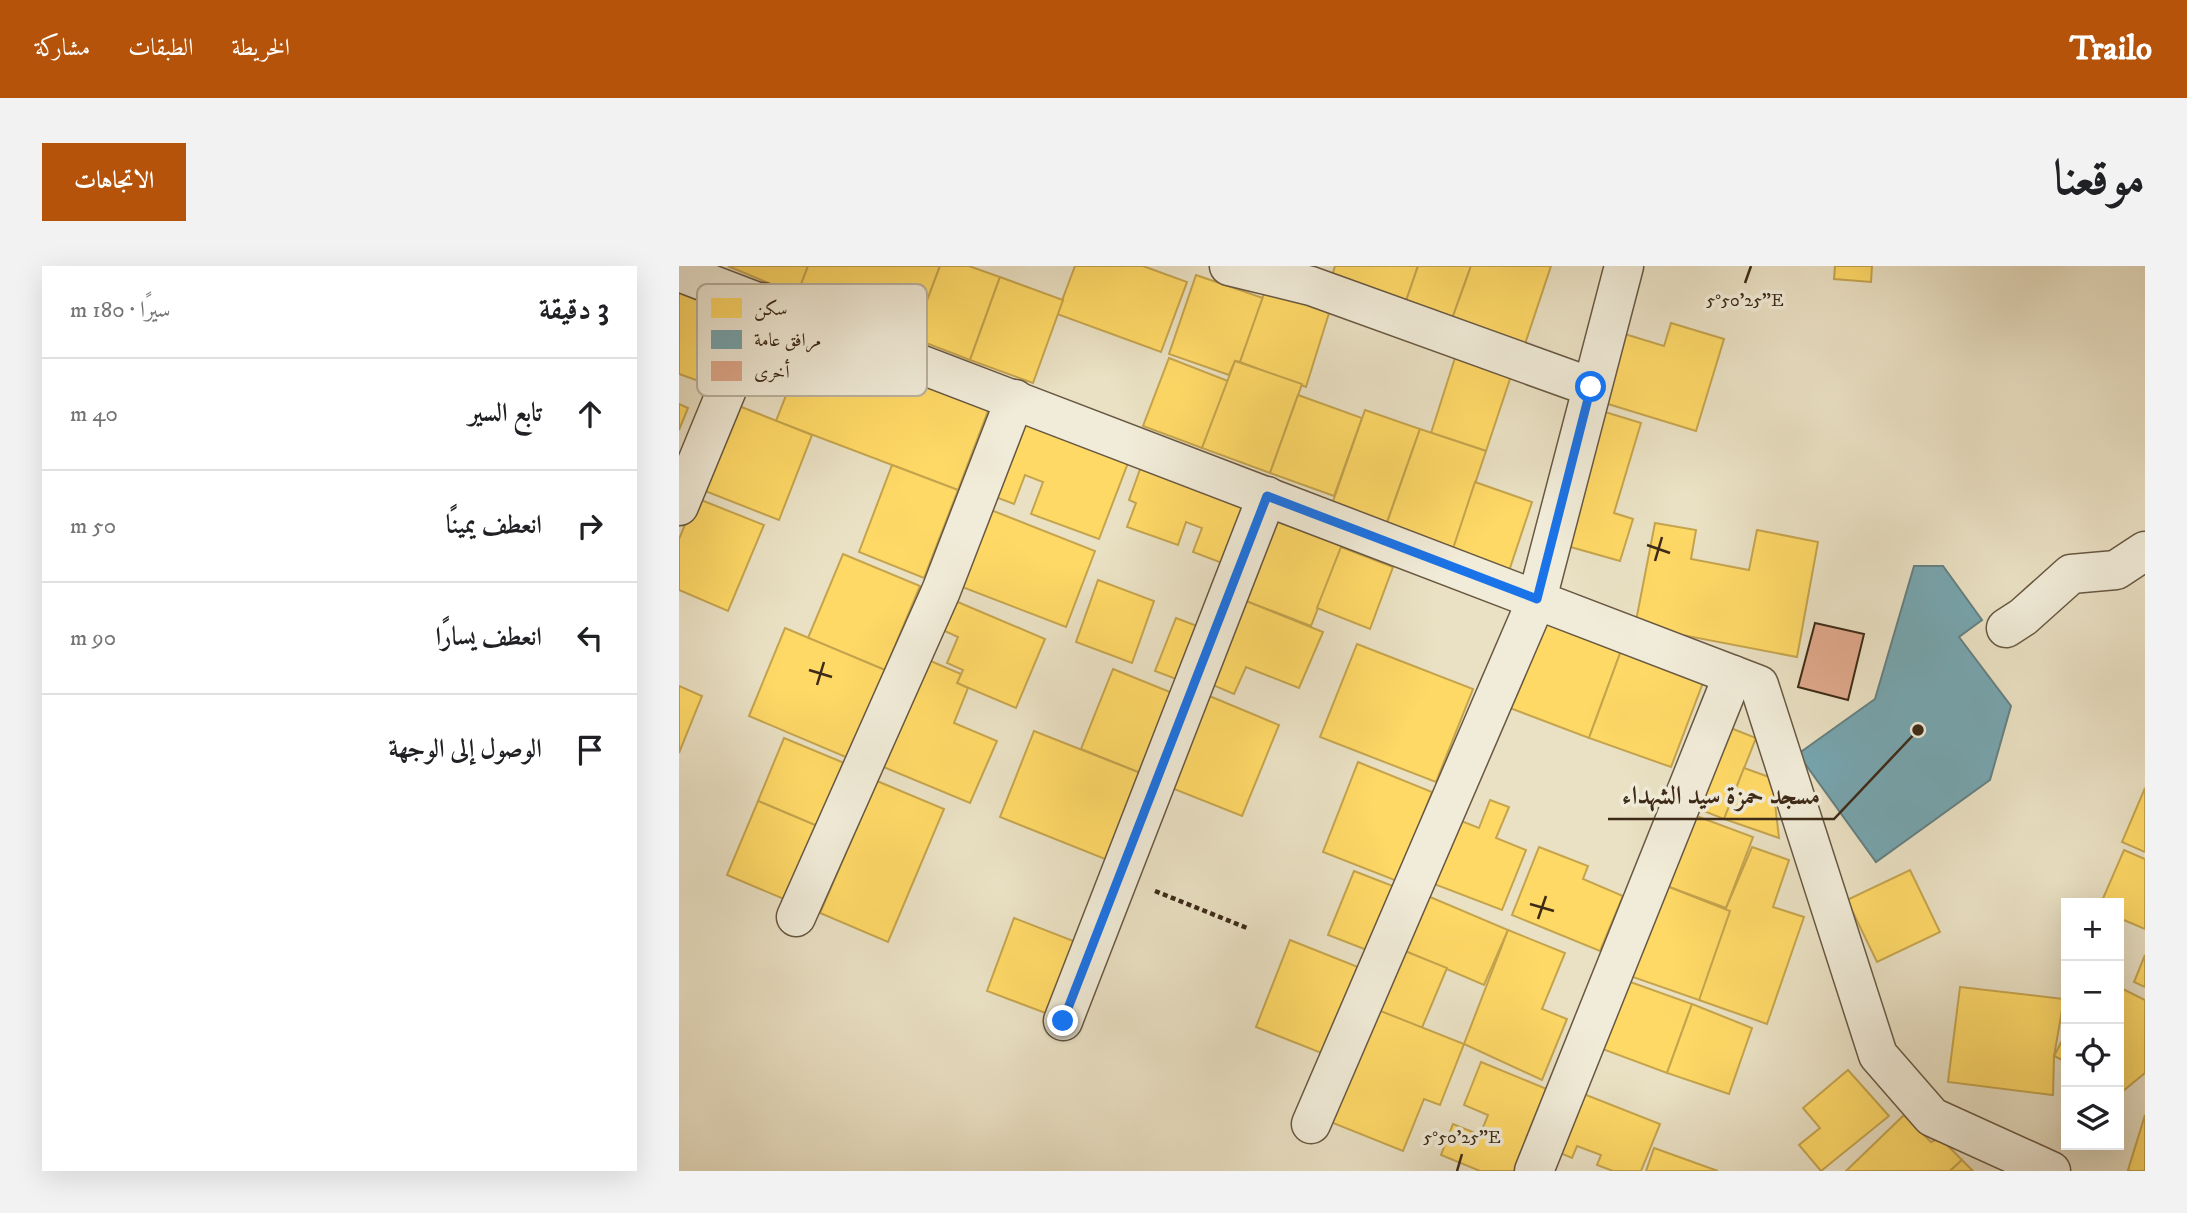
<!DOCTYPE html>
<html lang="ar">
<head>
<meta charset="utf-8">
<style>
	:root { --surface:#fff; --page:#f2f2f2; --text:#202124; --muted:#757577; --line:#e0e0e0; --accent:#b45309 }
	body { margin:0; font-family:"IM FELL DW Pica",Amiri,serif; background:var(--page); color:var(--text); direction:rtl }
	.controls { position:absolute; right:21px; bottom:21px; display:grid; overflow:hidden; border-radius:0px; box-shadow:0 7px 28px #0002 }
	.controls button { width:63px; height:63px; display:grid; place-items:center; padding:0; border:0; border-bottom:2px solid var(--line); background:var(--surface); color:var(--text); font:35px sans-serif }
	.stop { position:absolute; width:21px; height:21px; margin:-16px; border:5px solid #1a73e8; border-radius:50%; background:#fff }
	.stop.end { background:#1a73e8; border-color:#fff; box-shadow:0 2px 7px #0008 }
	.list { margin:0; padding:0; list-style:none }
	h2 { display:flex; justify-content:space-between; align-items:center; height:91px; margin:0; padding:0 28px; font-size:30px }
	h2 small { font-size:23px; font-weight:400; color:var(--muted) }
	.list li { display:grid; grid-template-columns:46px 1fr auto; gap:21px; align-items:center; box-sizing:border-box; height:112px; padding:0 28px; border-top:2px solid var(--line) }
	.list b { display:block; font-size:26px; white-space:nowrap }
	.list em { font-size:23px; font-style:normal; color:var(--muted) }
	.icon { flex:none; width:38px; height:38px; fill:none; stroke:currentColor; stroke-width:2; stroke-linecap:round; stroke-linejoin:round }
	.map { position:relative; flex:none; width:1466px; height:905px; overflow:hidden; direction:ltr; border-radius:0px }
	header { display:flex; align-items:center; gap:42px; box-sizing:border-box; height:98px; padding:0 35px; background:var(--accent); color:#fff }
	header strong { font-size:33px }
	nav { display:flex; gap:38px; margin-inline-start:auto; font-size:24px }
	.intro { display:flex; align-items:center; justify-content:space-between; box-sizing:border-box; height:168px; padding:0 42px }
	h1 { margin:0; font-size:49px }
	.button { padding:18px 32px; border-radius:0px; background:var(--accent); color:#fff; font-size:24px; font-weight:700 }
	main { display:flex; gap:42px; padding:0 42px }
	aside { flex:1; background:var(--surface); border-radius:0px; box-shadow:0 7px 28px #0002 }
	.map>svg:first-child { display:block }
	.homes { fill:#ffd966; stroke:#c5a44e; stroke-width:2 }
	.public { fill:#76a5af; stroke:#658081; stroke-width:2 }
	.building { fill:#e0a98c; stroke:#3d2a17; stroke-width:2 }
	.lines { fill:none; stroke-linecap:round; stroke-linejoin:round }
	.street-casing { stroke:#685842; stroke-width:41 }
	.path { stroke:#3d2a17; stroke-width:4.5; stroke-dasharray:5 3.5; stroke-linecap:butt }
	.street { stroke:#f1ecd9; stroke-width:38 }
	.route { stroke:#1a73e8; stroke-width:9 }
	.ticks { fill:none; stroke:#3d2a17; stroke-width:2.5 }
	.key { fill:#f1ecd9; stroke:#bbb29f; stroke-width:2 }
	.key-label { font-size:19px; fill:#3d2a17 }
	.ticks-label { font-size:18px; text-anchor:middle; fill:#3d2a17; stroke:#f1ecd9; stroke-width:7; stroke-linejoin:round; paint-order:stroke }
	.leader { fill:none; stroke:#3d2a17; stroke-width:2.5 }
	.callout-dot { fill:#3d2a17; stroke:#f1ecd9; stroke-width:2.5 }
	.callout-label { font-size:26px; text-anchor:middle; font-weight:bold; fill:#3d2a17; stroke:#f1ecd9; stroke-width:7; stroke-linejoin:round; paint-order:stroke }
</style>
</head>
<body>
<header>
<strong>Trailo</strong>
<nav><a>الخريطة</a><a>الطبقات</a><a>مشاركة</a></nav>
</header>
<div class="intro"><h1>موقعنا</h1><a class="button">الاتجاهات</a></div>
<main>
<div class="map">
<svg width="1466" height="905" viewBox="0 0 1466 905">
	<rect width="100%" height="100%" fill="#eae1c4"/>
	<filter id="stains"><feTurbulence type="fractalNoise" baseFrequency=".00286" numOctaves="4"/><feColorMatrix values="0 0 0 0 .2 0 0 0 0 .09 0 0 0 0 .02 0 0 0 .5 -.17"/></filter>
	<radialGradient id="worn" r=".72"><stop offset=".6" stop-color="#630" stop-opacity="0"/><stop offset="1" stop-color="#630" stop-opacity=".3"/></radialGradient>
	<g class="homes">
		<path d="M49 0H129L118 29Z"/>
		<path d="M129 0H261L234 72 118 29Z"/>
		<path d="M261 0H290L321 11 291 94 234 72Z"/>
		<path d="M396 0H464L508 16 482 86 378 48Z"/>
		<path d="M656 0H739L727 35 653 10Z"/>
		<path d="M739 0H792L773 53 727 35Z"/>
		<path d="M792 0H872L846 78 773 53Z"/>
		<path d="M1156 0H1193L1192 16 1155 13Z"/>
		<path d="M517 9 584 32 561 96 556 95 550 109 490 88Z"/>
		<path d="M321 11 384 34 354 117 291 94Z"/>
		<path d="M0 19 57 40 28 118 0 108Z"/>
		<path d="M587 22 651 44 627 121 561 96Z"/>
		<path d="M992 57 1045 73 1017 165 916 134 936 65 985 80Z"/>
		<path d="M131 68 312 137 279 224 97 155Z"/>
		<path d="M490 92 549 115 523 182 464 160Z"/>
		<path d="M776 92 832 110 807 185 752 167Z"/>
		<path d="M556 95 623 118 591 207 523 182Z"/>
		<path d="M619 129 683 152 655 230 591 207Z"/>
		<path d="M0 138 9 142 0 164Z"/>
		<path d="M55 138 133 169 100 254 21 223Z"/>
		<path d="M913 142 962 157 935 247 954 253 941 295 874 276Z"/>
		<path d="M686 144 741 163 707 259 652 241Z"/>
		<path d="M342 147 452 189 420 273 352 248 364 216 346 209 335 238 311 229Z"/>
		<path d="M741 163 807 185 771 292 704 268Z"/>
		<path d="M464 195 567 234 543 297 514 286 523 262 507 256 499 279 448 261 457 237 450 234Z"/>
		<path d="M213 199 279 224 245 312 180 286Z"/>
		<path d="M796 216 853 236 828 311 771 292Z"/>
		<path d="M17 232 85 259 49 345 0 324V273Z"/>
		<path d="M307 242 416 285 387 361 278 319Z"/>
		<path d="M596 247 665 275 632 360 562 333Z"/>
		<path d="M976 257 1017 264 1012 293 1070 304 1078 264 1139 276 1118 391 956 360Z"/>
		<path d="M662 281 714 301 691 363 638 342Z"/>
		<path d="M164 288 241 320 206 404 129 372Z"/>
		<path d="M419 314 475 335 453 397 397 376Z"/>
		<path d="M267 331 366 373 337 442 278 417 284 404 268 397 279 371 255 360Z"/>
		<path d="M562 333 644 366 620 422 567 401 555 428 529 417Z"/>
		<path d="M856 350 943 382 910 472 823 439Z"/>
		<path d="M497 352 526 363 505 416 476 405Z"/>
		<path d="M106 362 206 404 169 492 70 450Z"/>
		<path d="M678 378 794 423 757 516 641 471Z"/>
		<path d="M943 382 1025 414 992 501 910 472Z"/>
		<path d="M247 393 282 408 278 417 289 422 275 457 318 475 291 537 202 500Z"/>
		<path d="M434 403 496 428 464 508 402 483Z"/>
		<path d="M0 420 23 430 0 487Z"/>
		<path d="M528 429 600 459 563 550 490 521Z"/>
		<path d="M1044 459 1077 472 1045 553 1012 540Z"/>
		<path d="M355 465 464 508 431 595 321 551Z"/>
		<path d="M105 472 170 499 143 562 79 535Z"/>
		<path d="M679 496 753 526 718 615 644 586Z"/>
		<path d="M1065 502 1093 512 1100 572 1045 553Z"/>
		<path d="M198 515 265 543 209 676 141 647Z"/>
		<path d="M1466 522V586L1443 576Z"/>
		<path d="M811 534 830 541 817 572 847 584 823 644 742 613 767 549 800 562Z"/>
		<path d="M79 535 143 562 112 636 48 609Z"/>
		<path d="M1012 548 1074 571 1047 642 985 619Z"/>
		<path d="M860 581 909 600 904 613 944 630 921 685 833 649Z"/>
		<path d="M1073 581 1110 594 1094 641 1125 651 1088 758 1020 734 1047 642Z"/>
		<path d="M1445 584 1466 593V663L1440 652V637H1422Z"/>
		<path d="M1231 604 1261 666 1198 696 1168 634Z"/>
		<path d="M675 605 719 622 693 686 649 669Z"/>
		<path d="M985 619 1051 645 1020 734 948 709Z"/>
		<path d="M744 628 829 664 805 719 721 683Z"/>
		<path d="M335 652 397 676 369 748 308 725Z"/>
		<path d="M829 664 886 687 863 743 888 753 863 814 785 778Z"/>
		<path d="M611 674 679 701 645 788 577 761Z"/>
		<path d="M721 683 768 702 742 764 694 742Z"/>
		<path d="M1466 689V721L1455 716Z"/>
		<path d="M943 713 1013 738 988 807 918 781Z"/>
		<path d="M1281 721 1385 733 1375 790 1374 829 1269 816Z"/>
		<path d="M1440 721 1466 734V807L1444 825 1440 823Z"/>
		<path d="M1013 738 1073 762 1050 828 988 807Z"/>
		<path d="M694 742 785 778 761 839 745 833 724 885 649 855Z"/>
		<path d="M1387 767V796L1375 790Z"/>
		<path d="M802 796 875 826 843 905H801L762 889 774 858 801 869 809 849 785 839Z"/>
		<path d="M1169 804 1210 850 1142 905 1120 879 1141 862 1124 842Z"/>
		<path d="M897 825 981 858 962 905H934L918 899 922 889 898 880 893 892 874 884Z"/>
		<path d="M1225 849 1252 876 1261 872 1283 894 1271 905H1167Z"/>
		<path d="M1466 849V905H1451L1449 904Z"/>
		<path d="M975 882 1039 905H967Z"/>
		<path d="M1283 894 1294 905H1271Z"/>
	</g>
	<path class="public" d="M1235 300H1264L1303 354 1280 371 1332 440 1311 514 1197 596 1119 488 1196 433Z"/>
	<path class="building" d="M1136 357 1185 368 1169 434 1119 421Z"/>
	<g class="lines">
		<defs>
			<g id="street">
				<path d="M550 0 632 20 912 121"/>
				<path d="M0 6 1080 419 1199 789 1253 851 1372 905"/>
				<path d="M0 240 84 36"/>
				<path d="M1327 362 1344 351 1392 308 1437 304 1466 285"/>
				<path d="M117 651 262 325 336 133"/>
				<path d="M384 755 588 230"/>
				<path d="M632 858 858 333 945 0"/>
				<path d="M855 905 1054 409"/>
			</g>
		</defs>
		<use href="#street" class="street-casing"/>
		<path class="path" d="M476 625 568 662"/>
		<use href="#street" class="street"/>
	</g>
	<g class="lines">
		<path class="route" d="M384 755 588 230 858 333 912 121"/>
	</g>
	<path class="ticks" d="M1066 17 1072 0M968 279 991 287M976 295 983 271M130 404 153 411M138 419 145 396M851 638 875 645M859 653 867 630M778 905 783 888"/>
	<rect x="18" y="18" width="230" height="112" rx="10" class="key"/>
	<rect x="32" y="32" width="31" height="20" fill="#ffd966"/>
	<rect x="32" y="64" width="31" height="19" fill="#76a5af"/>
	<rect x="32" y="95" width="31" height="20" fill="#e0a98c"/>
	<g class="key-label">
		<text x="75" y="49">سكن</text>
		<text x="75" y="80">مرافق عامة</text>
		<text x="75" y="112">أخرى</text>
	</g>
	<g class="ticks-label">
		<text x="1066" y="40">5°50'25"E</text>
		<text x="783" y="877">5°50'25"E</text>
	</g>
	<path class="leader" d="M1239 464L1155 553H929"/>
	<circle class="callout-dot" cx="1239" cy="464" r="7"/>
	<g class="callout-label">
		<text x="1042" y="538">مسجد حمزة سيد الشهداء</text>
	</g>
	<rect width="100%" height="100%" filter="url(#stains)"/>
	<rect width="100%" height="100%" fill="url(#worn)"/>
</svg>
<div class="controls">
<button>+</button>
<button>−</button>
<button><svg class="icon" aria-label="locate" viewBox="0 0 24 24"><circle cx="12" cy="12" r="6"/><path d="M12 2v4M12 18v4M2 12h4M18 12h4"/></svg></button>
<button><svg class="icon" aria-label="layers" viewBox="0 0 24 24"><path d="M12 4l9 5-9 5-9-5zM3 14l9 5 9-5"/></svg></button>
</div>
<div class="stop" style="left:912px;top:121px"></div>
<div class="stop end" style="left:384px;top:755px"></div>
</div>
<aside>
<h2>3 دقيقة<small>سيرًا · 180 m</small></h2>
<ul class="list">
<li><svg class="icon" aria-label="ahead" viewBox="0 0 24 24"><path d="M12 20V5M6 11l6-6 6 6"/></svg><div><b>تابع السير</b></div><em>40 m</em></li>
<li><svg class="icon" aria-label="right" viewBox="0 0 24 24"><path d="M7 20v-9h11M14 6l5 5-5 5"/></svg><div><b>انعطف يمينًا</b></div><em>50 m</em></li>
<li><svg class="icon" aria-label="left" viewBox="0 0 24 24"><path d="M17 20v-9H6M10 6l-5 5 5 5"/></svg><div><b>انعطف يسارًا</b></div><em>90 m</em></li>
<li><svg class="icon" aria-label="arrive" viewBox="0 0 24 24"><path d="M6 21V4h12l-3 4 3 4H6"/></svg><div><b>الوصول إلى الوجهة</b></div></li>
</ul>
</aside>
</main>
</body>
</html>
